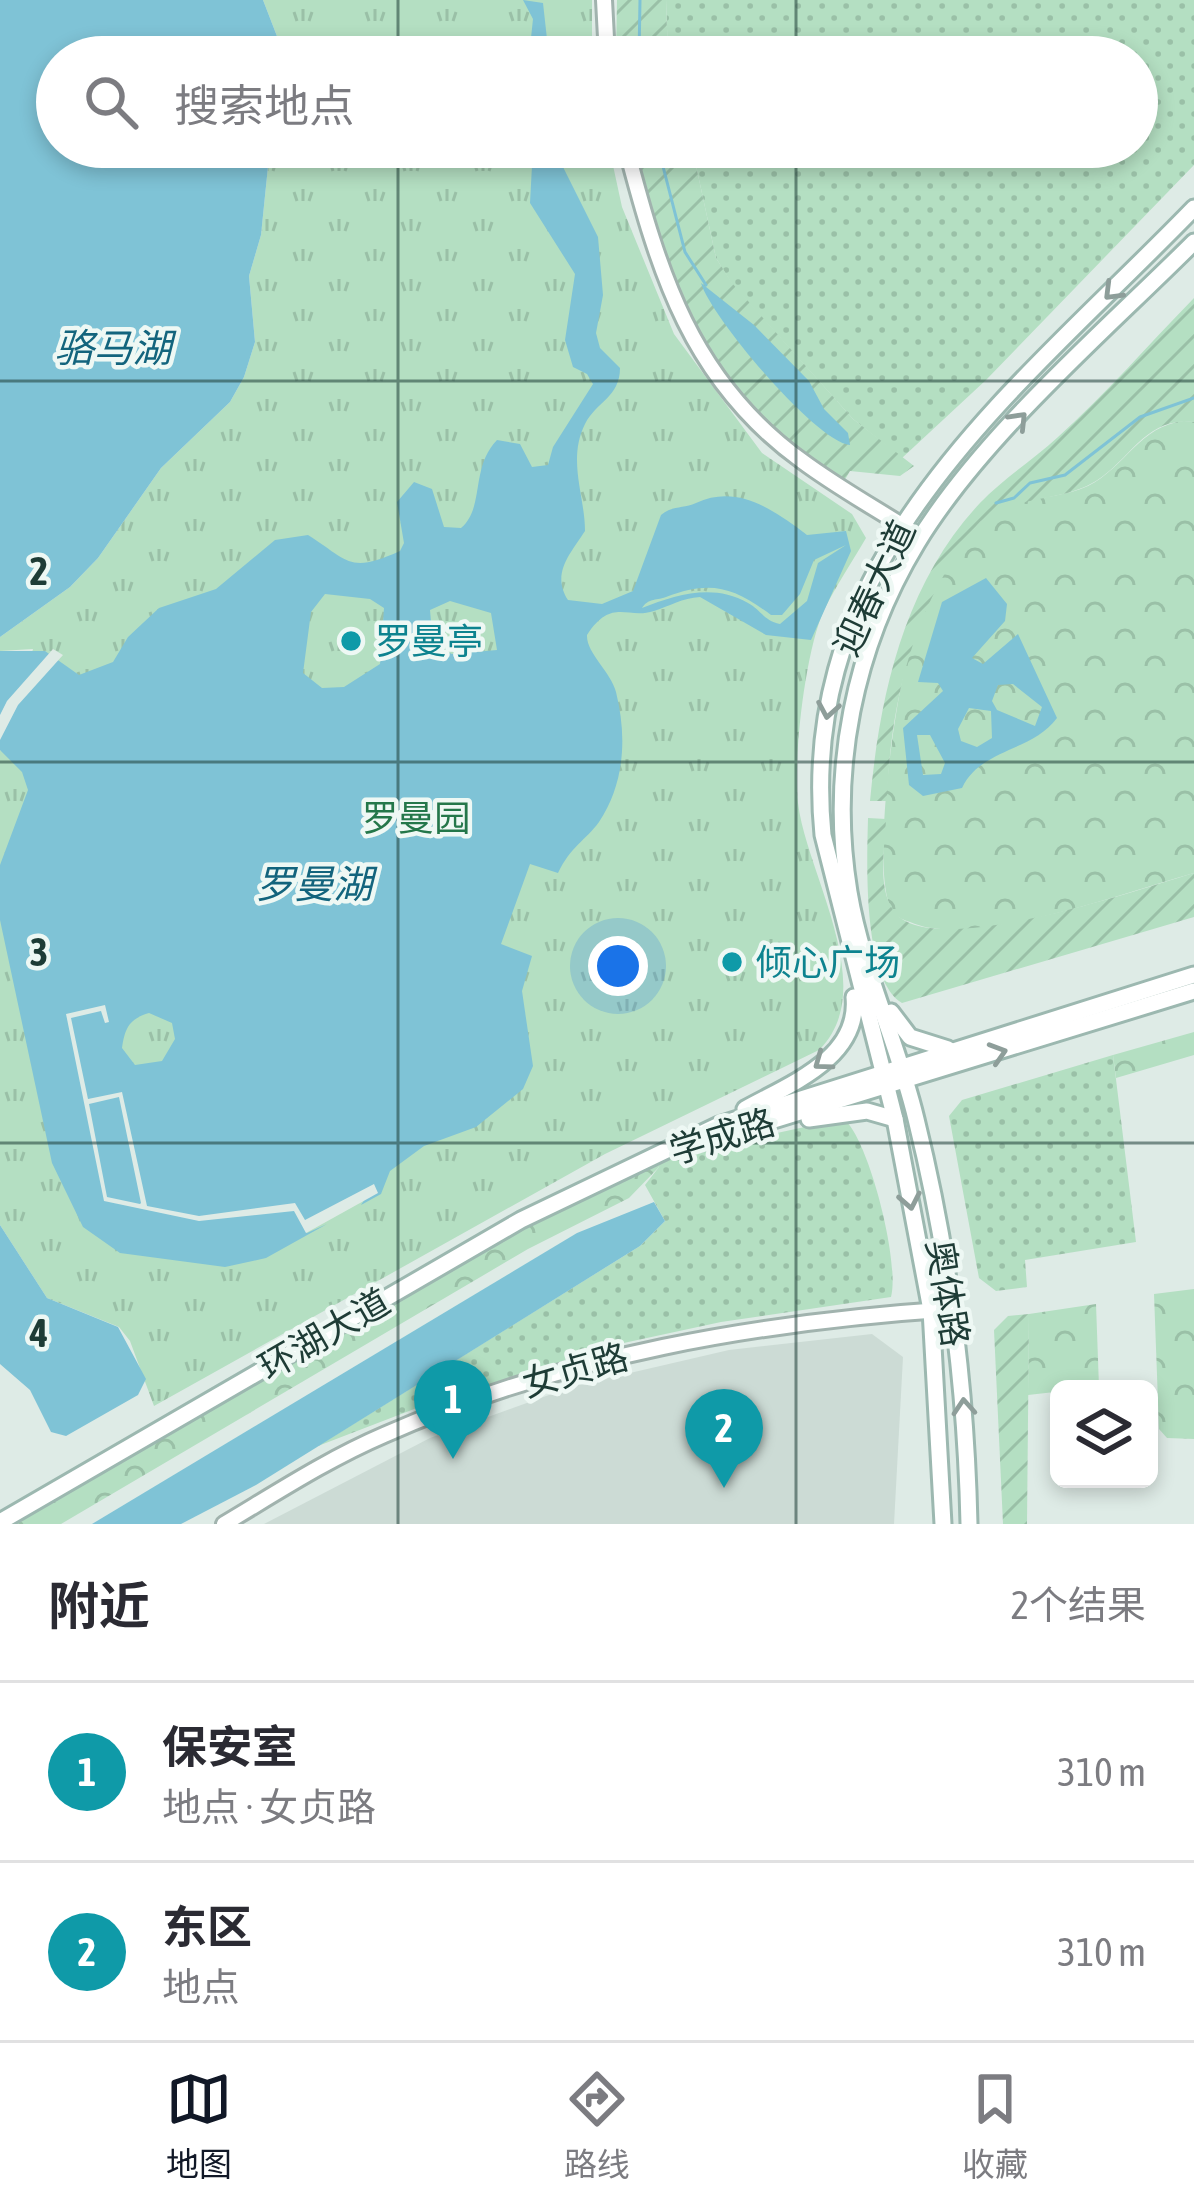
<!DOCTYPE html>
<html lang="zh">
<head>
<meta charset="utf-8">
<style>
	:root { --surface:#fff; --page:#f7f7f7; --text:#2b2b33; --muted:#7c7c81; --line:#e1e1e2; --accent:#111827 }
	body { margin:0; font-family:"Asap Condensed","Noto Sans SC",sans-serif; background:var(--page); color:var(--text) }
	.controls { position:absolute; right:36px; bottom:36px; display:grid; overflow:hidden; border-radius:18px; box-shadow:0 6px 18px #0003 }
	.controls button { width:108px; height:108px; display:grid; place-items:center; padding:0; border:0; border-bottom:3px solid var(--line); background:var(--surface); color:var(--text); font:60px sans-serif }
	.you { position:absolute; left:618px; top:966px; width:42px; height:42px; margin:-30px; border:9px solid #fff; border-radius:50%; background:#1a73e8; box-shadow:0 0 0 18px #1a73e833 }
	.badge { display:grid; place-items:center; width:78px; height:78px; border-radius:50%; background:var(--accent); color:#fff; font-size:39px; font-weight:700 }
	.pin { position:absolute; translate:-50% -99px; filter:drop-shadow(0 3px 6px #0008) }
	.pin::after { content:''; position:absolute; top:63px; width:42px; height:36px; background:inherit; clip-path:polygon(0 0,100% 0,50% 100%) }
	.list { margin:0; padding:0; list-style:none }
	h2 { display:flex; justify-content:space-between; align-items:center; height:156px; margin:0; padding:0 48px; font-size:51px }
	h2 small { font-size:39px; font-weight:400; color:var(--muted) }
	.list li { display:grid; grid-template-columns:78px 1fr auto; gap:36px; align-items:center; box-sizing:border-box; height:180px; padding:0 48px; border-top:3px solid var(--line) }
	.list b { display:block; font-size:45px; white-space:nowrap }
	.list p { margin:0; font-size:39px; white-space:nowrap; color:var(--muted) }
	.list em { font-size:39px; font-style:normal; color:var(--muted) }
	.icon { flex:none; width:66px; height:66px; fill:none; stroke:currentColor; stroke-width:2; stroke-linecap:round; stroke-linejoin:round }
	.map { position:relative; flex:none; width:1194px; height:1524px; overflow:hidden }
	.search { position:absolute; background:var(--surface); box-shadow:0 6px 18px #0003; left:36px; right:36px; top:36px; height:132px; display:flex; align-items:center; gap:30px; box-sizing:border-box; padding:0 42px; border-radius:66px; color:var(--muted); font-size:45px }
	.sheet { height:516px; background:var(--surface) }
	nav { display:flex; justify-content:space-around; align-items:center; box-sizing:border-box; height:168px; border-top:3px solid var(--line); background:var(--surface); font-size:33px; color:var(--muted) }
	nav a { display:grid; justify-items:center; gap:6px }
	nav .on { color:var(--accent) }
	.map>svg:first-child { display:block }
	.built { fill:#ccdbd5 }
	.grass { fill:url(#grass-dots) }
	.forest { fill:url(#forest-crowns) }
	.park { fill:url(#park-tufts) }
	.garden { fill:url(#garden-furrows) }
	.water { fill:#7fc3d6; fill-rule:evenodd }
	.pier { fill:#deebe6; fill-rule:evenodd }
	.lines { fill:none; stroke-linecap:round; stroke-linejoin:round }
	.stream { stroke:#7fc3d6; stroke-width:3 }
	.tertiary-casing { stroke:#a1b3ae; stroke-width:20 }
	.secondary-casing { stroke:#9cb8b0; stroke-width:21 }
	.tertiary { stroke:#fff; stroke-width:14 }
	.secondary { stroke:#fff; stroke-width:15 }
	.oneway { stroke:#8e9e9a }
	.grid { fill:none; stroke:#1e3c36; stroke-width:3; stroke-opacity:0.55 }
	.culture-dot { fill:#0f9aa8; stroke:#eef8f4; stroke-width:4.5 }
	.labels { text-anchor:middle; stroke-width:9; stroke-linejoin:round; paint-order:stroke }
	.street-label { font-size:36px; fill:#1e3c36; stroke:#eef8f4 }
	.culture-label { font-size:36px; fill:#0d838f; stroke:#eef8f4; text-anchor:start }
	.park-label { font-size:36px; fill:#24774a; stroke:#eef8f4 }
	.water-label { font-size:39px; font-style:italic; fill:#13647d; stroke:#eef8f4 }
	.grid-label { font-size:39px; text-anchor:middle; font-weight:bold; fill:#1e3c36; stroke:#eef8f4; stroke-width:9; stroke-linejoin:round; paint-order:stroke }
</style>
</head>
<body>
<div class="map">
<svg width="1194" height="1524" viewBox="0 0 1194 1524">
	<defs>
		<pattern id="grass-dots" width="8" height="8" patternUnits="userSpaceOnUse" patternTransform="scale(3)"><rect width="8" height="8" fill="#b4dfc2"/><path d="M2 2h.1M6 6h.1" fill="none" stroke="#9ac0a7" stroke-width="1.8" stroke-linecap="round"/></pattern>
		<pattern id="forest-crowns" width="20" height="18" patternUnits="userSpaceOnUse" patternTransform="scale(3)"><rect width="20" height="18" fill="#b4dfc2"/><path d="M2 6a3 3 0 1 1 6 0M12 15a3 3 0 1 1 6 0" fill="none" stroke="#9ac0a7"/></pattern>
		<pattern id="park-tufts" width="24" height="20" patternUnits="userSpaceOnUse" patternTransform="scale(3)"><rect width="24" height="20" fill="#b4dfc2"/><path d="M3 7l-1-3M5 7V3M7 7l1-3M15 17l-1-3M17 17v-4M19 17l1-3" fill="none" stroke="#9ac0a7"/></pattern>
		<pattern id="garden-furrows" width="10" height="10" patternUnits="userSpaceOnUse" patternTransform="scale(3)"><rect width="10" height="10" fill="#b4dfc2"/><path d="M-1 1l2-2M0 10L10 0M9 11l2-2" fill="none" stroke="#9ac0a7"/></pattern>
	</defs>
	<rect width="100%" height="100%" fill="#deebe6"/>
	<path class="built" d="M872 1334 903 1357 894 1524H264L430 1438 574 1386 729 1350Z"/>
	<g class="grass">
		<path d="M666 0H1194V165L986 380 902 458 853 419 732 284 716 258 692 147H1137V57H668Z"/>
		<path d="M1113 1055 1136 1242 1025 1260 1027 1287 996 1291 979 1278 949 1116 962 1100Z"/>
		<path d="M837 1120 846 1121C870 1145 900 1263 891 1297L721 1322 619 1344 422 1406 318 1446 640 1246 665 1221 645 1185 659 1167 657 1159Z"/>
	</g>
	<g class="forest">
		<path d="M1184 421 1194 422V873C1129 891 971 950 910 922 904 920 898 918 894 913 868 883 896 692 909 652 924 609 947 559 978 524 1006 494 1055 502 1088 486 1126 467 1139 426 1184 421Z"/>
		<path d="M1194 1032V1055L1116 1078 1113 1055Z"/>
		<path d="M657 1159 659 1167 629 1198 528 1249 61 1524H11L527 1225Z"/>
		<path d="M1194 1289V1439L1167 1438 1159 1429 1154 1294Z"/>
		<path d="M1096 1304 1099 1387 1028 1395 1029 1314Z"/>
	</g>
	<g class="park">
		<path d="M263 0H592V57H285Z"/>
		<path d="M270 147H609L622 207 674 334 762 453 852 514 866 538C852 562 836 586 824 610 805 652 793 758 798 803 806 873 881 989 819 1050L605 1154 154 1406 130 1341 119 1327 47 1298 0 1225V750L4 751 33 649 0 651V637L70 587 98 558 161 468 230 402 244 377 255 342 249 276 261 235Z"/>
	</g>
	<g class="garden">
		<path d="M617 0H666L668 57H616Z"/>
		<path d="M634 147H692L716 258 732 283 853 419 914 466 900 476 850 471 843 483C706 389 677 300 634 147Z"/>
		<path d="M1194 298V422C1146 416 1131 459 1096 481 1062 502 1018 495 984 519 975 525 968 539 961 548 909 622 890 712 887 801H870C880 694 904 584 980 503 1004 478 1033 460 1058 437 1106 394 1149 344 1194 298Z"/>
		<path d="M868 818 886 819C885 846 877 886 893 910 927 964 1142 888 1194 873V917L902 1003C862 978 867 861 868 818Z"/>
		<path d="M1029 1314 1027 1524H1003L994 1330 1008 1316Z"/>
	</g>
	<g class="water">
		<path d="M0 0H263L285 57H135L112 47 90 57H57V147H270L261 235 249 276 255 342 244 377 230 402 161 468 98 558 70 587 0 637Z"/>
		<path d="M523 0 543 3 549 57H529L533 19Z"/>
		<path d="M533 147H553L598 237 603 295 596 333 600 348 620 368C620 397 596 402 585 424 567 460 585 496 585 531 570 554 551 574 568 600L602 604 633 591 661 515C673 505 683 509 696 503 737 484 773 509 807 535L846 531 851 551 811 640 766 635 700 597C682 598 670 606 654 611 627 620 612 597 587 635 586 653 611 672 616 692 627 736 625 783 599 822 585 841 571 846 558 873L530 864 501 944 532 956 522 991 533 1066 523 1089 476 1127 424 1146 390 1171 381 1194 361 1205 374 1185 301 1223 307 1233 327 1224 266 1258 225 1267 120 1253 83 1227 52 1163 0 920V865L28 790 22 772 0 750V651H45L79 675 113 662 128 637 159 608 216 589 275 540 308 535C349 561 349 574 400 551L404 543 397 502 414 482 432 489 444 527 461 528C485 508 470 468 497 440L520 444 532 467 548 465 553 447 593 384 587 374 573 367 565 340 575 274 530 203ZM846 545 818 563 807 601 780 624C763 620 761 610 748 603 713 583 676 595 642 608 649 598 654 601 666 597 711 580 733 587 771 615H782L800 594 814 560ZM325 594 370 599 384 608 380 664 344 687 322 688 303 673 311 612ZM450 601 491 613 497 650 452 654 433 646 430 610ZM149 1013 172 1023 175 1039 162 1061 135 1065 122 1048C125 1028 129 1019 149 1013Z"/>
		<path d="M701 283 754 325 809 381 824 409 848 433 850 445C816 442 711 317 701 283Z"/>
		<path d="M986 578 1007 604 1005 621 972 658 983 664 1018 634 1057 718C1032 752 981 748 962 788L923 796 909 785 903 728 943 691 938 683 918 682 942 602ZM1013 684 1042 707 1035 726 997 710 992 701 998 685ZM969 708 991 711 992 738 977 747 961 741 958 729ZM917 735H930L945 763 941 774 923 775Z"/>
		<path d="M654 1202 665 1221 640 1246 256 1485 181 1524H92L577 1233Z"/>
		<path d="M0 1225 47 1298 118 1327 146 1379 138 1395 66 1436 51 1432 30 1390 0 1364Z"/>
	</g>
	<g class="pier">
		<path d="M53 649 63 655 18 705 0 740V715L7 701Z"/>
		<path d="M105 1005 109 1022 105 1023 101 1011 71 1018 88 1099 122 1092 147 1206 199 1216 295 1203 305 1220 374 1184 378 1193 306 1233 294 1211 199 1221 104 1201 66 1014ZM119 1097 141 1203 140 1204 107 1197 89 1104Z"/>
	</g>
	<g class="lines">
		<g class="stream">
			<path d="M639 57 640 0"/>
			<path d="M658 147 685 252 706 285"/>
			<path d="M996 503 1014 498 1030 483 1065 475 1140 417 1194 398"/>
		</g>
		<defs>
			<g id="tertiary">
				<path d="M604 0 607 57"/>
				<path d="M626 147C659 273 691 381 802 461 837 487 875 508 911 531"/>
				<path d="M224 1524C276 1493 328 1459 384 1435 565 1355 758 1322 954 1309"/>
			</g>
			<g id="secondary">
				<path d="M891 1012 910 1037 948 1049"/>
				<path d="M745 1109C790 1084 860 1058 854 997"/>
				<path d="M809 1119 867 1111 895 1119"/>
				<path d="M702 1142 1194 991"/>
				<path d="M0 1522 521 1220 719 1125 1194 975"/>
				<path d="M943 1524 931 1310 895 1119 823 835C795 553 1019 389 1194 208"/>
				<path d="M969 1524C966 1387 949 1252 916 1119 898 1043 862 970 849 892 829 771 854 647 917 543 982 436 1105 331 1194 242"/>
			</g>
		</defs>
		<use href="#tertiary" class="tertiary-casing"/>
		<use href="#secondary" class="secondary-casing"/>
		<use href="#tertiary" class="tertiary"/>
		<use href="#secondary" class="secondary"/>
	</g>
	<defs><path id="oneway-chevron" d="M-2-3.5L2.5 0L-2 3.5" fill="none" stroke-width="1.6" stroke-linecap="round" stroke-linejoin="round" transform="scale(3)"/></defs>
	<g class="oneway">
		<use href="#oneway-chevron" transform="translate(1112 292) rotate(135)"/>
		<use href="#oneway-chevron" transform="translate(1019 420) rotate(-46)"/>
		<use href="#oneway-chevron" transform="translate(828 710) rotate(100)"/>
		<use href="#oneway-chevron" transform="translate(998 1053) rotate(-17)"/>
		<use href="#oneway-chevron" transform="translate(822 1062) rotate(144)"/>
		<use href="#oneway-chevron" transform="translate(910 1201) rotate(79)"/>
		<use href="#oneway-chevron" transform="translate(964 1407) rotate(-94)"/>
	</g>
	<path class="grid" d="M398 0V57M796 0V57M398 147V1524M796 147V1524M0 381H1194M0 762H1194M0 1143H1194"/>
	<g class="culture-dot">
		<circle cx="351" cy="641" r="12"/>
		<circle cx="732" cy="962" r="12"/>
	</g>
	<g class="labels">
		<g class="street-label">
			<text transform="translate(874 588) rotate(-65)" y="13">迎春大道</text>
			<text transform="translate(722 1136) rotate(-17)" y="13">学成路</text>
			<text transform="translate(948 1293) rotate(81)" y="13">奥体路</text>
			<text transform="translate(324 1334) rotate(-30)" y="13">环湖大道</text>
			<text transform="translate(575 1370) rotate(-16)" y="13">女贞路</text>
		</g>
		<g class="culture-label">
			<text x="375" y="654">罗曼亭</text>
			<text x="756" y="975">倾心广场</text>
		</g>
		<g class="park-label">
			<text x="416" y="831">罗曼园</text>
		</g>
		<g class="water-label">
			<text x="113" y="362">骆马湖</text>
			<text x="314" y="898">罗曼湖</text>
		</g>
	</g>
	<g class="grid-label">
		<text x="39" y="585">2</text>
		<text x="39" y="966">3</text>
		<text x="39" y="1347">4</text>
	</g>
</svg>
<div class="controls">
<button><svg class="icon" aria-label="layers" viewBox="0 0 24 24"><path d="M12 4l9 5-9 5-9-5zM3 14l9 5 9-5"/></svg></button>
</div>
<div class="you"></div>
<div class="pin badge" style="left:453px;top:1459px;background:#0f9aa8">1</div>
<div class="pin badge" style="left:724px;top:1488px;background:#0f9aa8">2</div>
<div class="search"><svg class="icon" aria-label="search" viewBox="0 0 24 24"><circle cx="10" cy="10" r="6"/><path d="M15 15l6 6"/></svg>搜索地点</div>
</div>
<section class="sheet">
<h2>附近<small>2个结果</small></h2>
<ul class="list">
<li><span class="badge" style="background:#0f9aa8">1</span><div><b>保安室</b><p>地点 · 女贞路</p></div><em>310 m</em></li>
<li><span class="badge" style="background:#0f9aa8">2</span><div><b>东区</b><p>地点</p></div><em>310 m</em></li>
</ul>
</section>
<nav>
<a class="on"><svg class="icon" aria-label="map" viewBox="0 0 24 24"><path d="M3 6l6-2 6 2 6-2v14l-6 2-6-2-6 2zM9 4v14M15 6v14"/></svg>地图</a>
<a><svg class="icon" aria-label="directions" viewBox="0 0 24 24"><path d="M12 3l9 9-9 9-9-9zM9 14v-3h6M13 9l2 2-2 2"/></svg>路线</a>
<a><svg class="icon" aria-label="saved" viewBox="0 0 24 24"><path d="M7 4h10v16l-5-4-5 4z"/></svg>收藏</a>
</nav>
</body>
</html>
